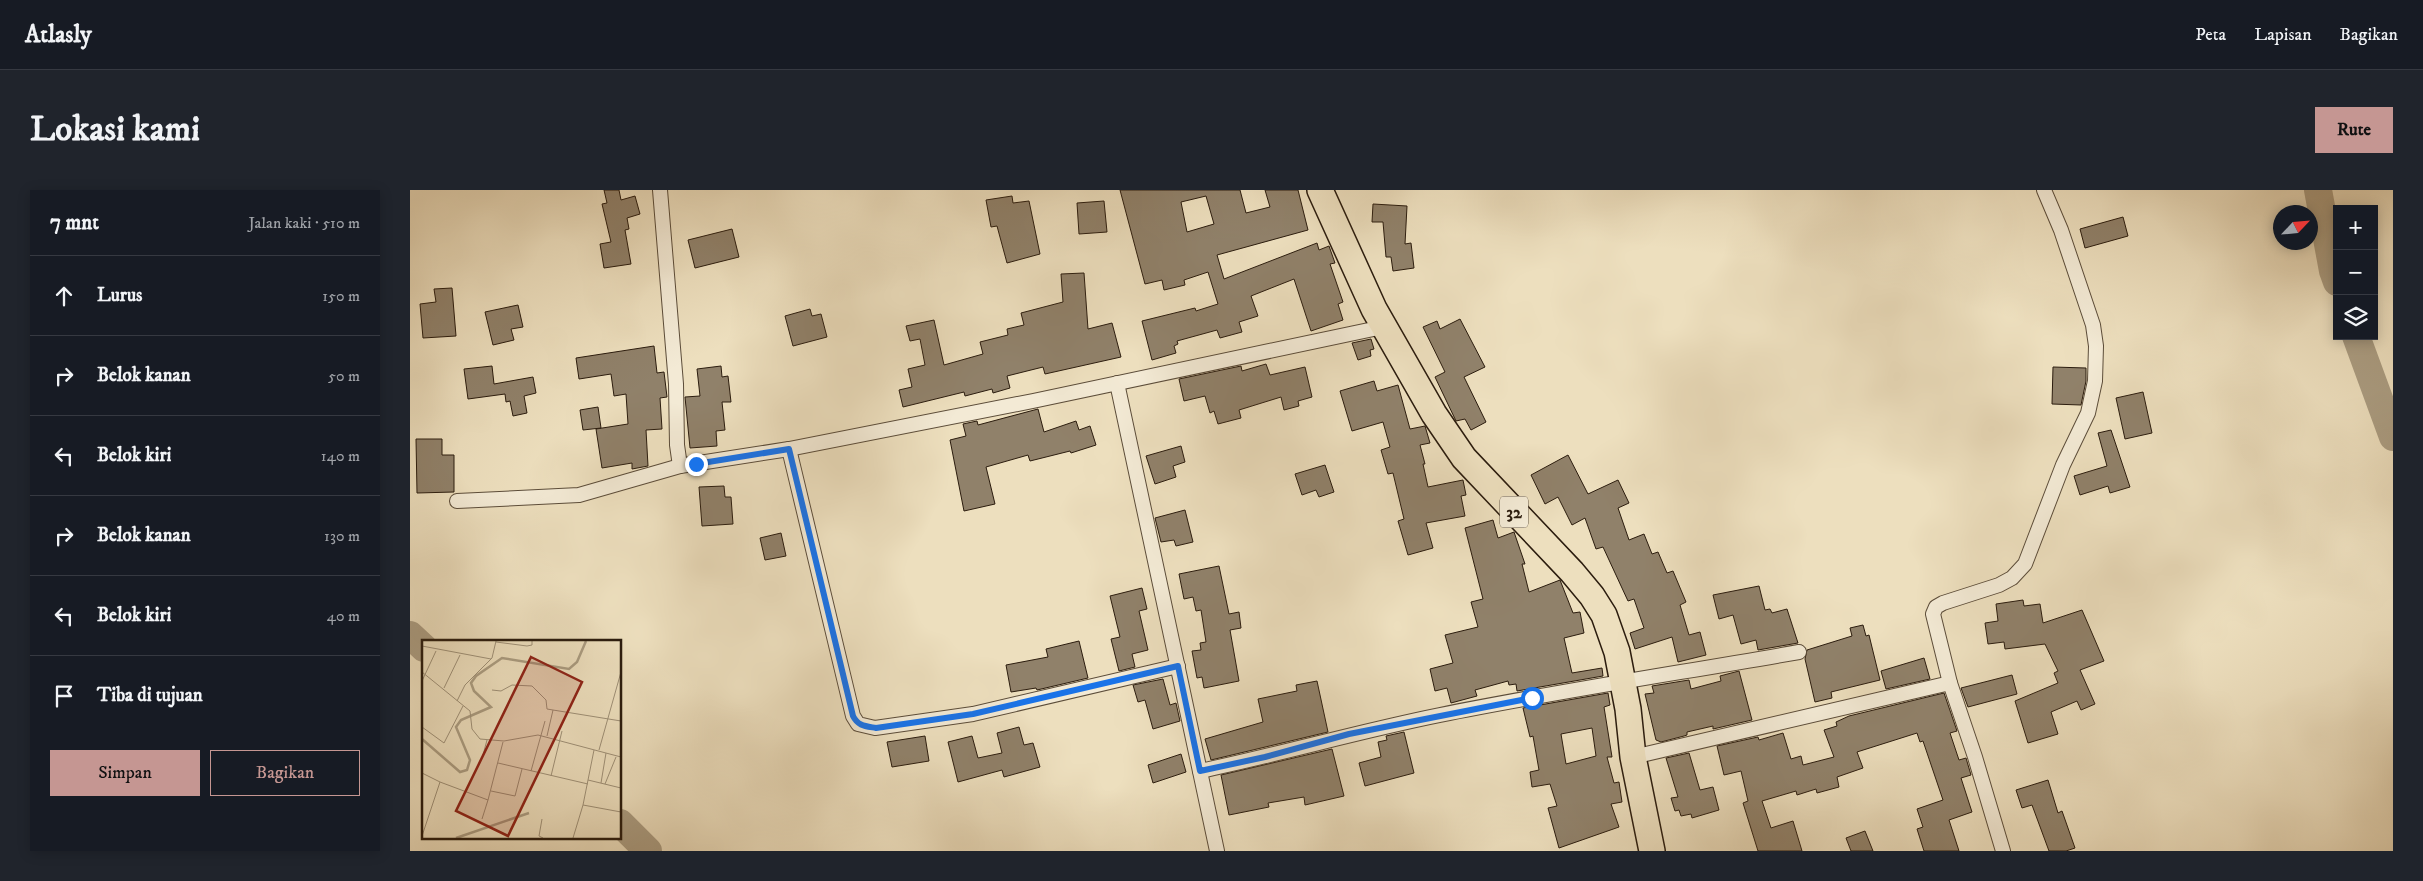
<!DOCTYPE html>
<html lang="id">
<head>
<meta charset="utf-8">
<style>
	:root { --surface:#171b24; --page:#20242c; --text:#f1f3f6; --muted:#9ea1a6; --line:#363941; --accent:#c59692 }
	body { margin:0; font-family:"IM FELL DW Pica",serif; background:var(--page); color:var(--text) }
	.controls { position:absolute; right:15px; top:15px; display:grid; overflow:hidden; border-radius:0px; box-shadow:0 2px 12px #0003 }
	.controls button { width:45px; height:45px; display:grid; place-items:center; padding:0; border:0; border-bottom:1px solid var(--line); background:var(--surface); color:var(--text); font:25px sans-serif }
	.compass { position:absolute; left:1863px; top:15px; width:45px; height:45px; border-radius:50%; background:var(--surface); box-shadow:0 2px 12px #0003; rotate:64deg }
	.stop { position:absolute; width:15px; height:15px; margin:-11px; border:4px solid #1a73e8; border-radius:50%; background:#fff }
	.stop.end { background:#1a73e8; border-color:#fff; box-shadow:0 1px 5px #0008 }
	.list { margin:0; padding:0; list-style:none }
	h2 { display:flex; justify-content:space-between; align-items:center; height:65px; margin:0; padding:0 20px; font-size:21px }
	h2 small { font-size:16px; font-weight:400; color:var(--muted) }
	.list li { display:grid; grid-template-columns:32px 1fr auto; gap:15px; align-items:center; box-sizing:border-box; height:80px; padding:0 20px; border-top:1px solid var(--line) }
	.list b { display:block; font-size:19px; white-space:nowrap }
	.list em { font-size:16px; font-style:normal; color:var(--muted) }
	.actions { display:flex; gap:10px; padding:15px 20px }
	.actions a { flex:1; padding:11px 0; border:1px solid var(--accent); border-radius:0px; text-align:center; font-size:18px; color:var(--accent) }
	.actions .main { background:var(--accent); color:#111 }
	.icon { flex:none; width:28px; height:28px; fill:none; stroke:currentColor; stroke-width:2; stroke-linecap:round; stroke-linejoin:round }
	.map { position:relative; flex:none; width:1983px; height:661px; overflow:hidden; border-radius:0px }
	header { display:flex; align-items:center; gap:30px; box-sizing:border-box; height:70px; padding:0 25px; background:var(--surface); border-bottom:1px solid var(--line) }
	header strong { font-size:24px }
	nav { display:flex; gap:28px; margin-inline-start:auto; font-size:18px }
	.intro { display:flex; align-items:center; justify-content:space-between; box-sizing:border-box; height:120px; padding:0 30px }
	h1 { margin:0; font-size:35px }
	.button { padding:12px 22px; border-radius:0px; background:var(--accent); color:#111; font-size:18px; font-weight:700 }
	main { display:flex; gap:30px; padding:0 30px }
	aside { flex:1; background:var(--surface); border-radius:0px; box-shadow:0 2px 12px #0003 }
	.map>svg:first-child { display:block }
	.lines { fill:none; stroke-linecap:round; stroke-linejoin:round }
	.river { stroke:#ab9d82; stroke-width:28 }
	.building { fill:#90816a; stroke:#2b1c0e; fill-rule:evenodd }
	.street-casing { stroke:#5c4d3a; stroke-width:16 }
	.highway-casing { stroke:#2b1c0e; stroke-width:28 }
	.street { stroke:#f3ead5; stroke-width:14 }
	.highway { stroke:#eddfbe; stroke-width:25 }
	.route { stroke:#1a73e8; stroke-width:6 }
	.labels { text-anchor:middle; stroke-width:4; stroke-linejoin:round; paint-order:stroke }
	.shield { fill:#f3ead5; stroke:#675a4a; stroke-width:1 }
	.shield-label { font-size:18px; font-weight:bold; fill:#2b1c0e }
	.inset-river { fill:none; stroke:#ab9d82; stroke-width:2.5 }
	.inset-road { fill:none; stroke:#9f9178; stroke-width:1 }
	.view { fill:#8f2418; fill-opacity:0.15; stroke:#8f2418; stroke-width:2.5 }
	.inset-edge { fill:none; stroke:#2b1c0e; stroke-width:2.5 }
</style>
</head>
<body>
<header>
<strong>Atlasly</strong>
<nav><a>Peta</a><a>Lapisan</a><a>Bagikan</a></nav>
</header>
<div class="intro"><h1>Lokasi kami</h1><a class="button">Rute</a></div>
<main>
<aside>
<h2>7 mnt<small>Jalan kaki · 510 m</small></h2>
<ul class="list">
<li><svg class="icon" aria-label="ahead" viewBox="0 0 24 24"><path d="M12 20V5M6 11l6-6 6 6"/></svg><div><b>Lurus</b></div><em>150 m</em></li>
<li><svg class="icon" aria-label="right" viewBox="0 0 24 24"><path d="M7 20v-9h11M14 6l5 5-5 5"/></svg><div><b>Belok kanan</b></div><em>50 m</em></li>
<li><svg class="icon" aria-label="left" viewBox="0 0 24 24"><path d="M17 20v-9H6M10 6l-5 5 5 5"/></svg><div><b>Belok kiri</b></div><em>140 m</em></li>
<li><svg class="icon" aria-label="right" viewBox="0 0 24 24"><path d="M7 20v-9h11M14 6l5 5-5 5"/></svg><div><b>Belok kanan</b></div><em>130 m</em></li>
<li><svg class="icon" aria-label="left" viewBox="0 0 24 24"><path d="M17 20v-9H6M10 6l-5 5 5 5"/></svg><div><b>Belok kiri</b></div><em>40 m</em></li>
<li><svg class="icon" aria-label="arrive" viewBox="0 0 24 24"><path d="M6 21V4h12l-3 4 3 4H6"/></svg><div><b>Tiba di tujuan</b></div></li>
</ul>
<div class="actions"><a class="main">Simpan</a><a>Bagikan</a></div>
</aside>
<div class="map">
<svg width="1983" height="661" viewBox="0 0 1983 661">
	<rect width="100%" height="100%" fill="#eddfbe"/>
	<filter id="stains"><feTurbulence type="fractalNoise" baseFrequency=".004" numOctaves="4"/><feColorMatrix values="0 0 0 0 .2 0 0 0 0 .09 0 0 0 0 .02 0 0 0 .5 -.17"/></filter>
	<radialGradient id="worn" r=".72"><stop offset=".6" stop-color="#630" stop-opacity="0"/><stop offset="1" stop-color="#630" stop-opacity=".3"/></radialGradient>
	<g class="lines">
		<g class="river">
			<path d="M1908 0 1923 81 1927 92"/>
			<path d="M1946 146 1983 247"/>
			<path d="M0 445 14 458"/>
			<path d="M210 633 238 661"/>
		</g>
	</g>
	<g class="building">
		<path d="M194 0H209L211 10 225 6 230 24 217 28 219 39 215 40 221 74 194 78 190 54 201 52 192 14 197 13Z"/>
		<path d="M710 0H830L836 23 860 17 855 0H888L898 40 807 65 814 89 907 53 909 60 919 56 925 73 920 74 933 112 928 114 933 130 901 141 884 89 841 106 848 126 829 132 832 142 810 148 807 140 767 151 768 154 764 156 766 163 742 170 732 131 785 118 786 121 808 114 798 82 774 90 775 95 754 100 752 90 735 94ZM796 6 804 34 777 42 771 12Z"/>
		<path d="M602 6 603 13 619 11 630 64 597 73 587 36 581 37 576 10Z"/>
		<path d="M694 11 697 42 669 44 667 13Z"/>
		<path d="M963 14 997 16 995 54 1001 53 1004 78 983 81 981 67H976L973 32H962Z"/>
		<path d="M1713 27 1718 46 1675 58 1670 39Z"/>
		<path d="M322 39 329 67 285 78 278 50Z"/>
		<path d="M674 83 678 139 702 133 711 167 635 184 633 177 597 186 600 198 583 203 582 199 555 206 554 202 493 217 489 200 502 197 498 179 515 175 510 149 500 151 496 136 524 130 534 175 573 164 570 152 598 145 597 139 614 135 611 123 653 112 651 84Z"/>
		<path d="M42 98 46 146 13 148 10 114 26 112 24 99Z"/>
		<path d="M108 115 113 137 101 139 104 150 83 155 75 122Z"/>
		<path d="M400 119 402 126 411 124 417 147 383 156 375 126Z"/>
		<path d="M1050 129 1075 177 1054 187 1076 232 1061 240 1055 229 1046 231 1025 187 1035 182 1013 137 1027 131 1030 139Z"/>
		<path d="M961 149 964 159 960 160 961 166 948 170 942 153Z"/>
		<path d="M244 156 247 183 254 182 257 207 250 208 252 239 236 240 238 276 222 279V273L192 278 186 239 218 234 216 204 204 206 201 184 169 189 166 168Z"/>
		<path d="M856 174 860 185 895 177 902 207 888 211 889 216 874 220 871 207 829 220 831 228 808 234 804 221 800 223 795 206 774 211 769 189 831 176 832 181Z"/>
		<path d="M82 176 84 194 123 187 126 203 114 206 117 223 103 226 100 211 96 212 95 204 58 209 54 179Z"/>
		<path d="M311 176 312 187 318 186 321 212H312L315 240 306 241 307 256 280 258 275 207 290 206 287 179Z"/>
		<path d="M1643 177 1676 178V191L1671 215 1642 214Z"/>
		<path d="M964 191 967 201 988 195 1000 239 1015 236 1020 253 1010 255 1015 274H1013L1018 297 1053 290 1056 305 1051 306 1055 326 1016 333 1023 358 998 365 988 331 994 329 983 283 978 284 971 260 980 257 973 232 942 241 930 201Z"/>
		<path d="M1733 202 1742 243 1715 249 1706 208Z"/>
		<path d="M188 217 191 238 173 240 170 220Z"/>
		<path d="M628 219 634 242 666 231 669 240 680 236 686 255 661 263 660 261 620 271 618 265 576 277 585 314 554 321 540 250 556 246 553 234 567 231 568 235Z"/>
		<path d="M1701 240 1720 297 1700 303 1698 296 1670 305 1664 286 1697 276 1688 243Z"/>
		<path d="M6 249H32V265H44V302L7 303Z"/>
		<path d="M771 256 775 272 763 276 766 287 745 294 736 266Z"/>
		<path d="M1158 265 1178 304 1208 290 1219 313 1208 318 1219 350 1234 344 1242 364 1248 362 1257 383 1263 381 1276 412 1270 415 1279 445 1290 442 1296 465 1268 472 1262 447 1225 459 1220 443 1234 438 1224 409 1218 411 1193 357 1186 359 1175 328 1162 335 1148 307 1135 314 1121 285Z"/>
		<path d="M915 275 924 302 909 307 906 300 892 305 885 284Z"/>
		<path d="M314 296 315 307H321L323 334 292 336 289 297Z"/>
		<path d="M775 320 783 352 766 356 764 350 751 352 745 328Z"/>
		<path d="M1083 330 1088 348 1104 342 1115 374H1112L1119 402 1150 390 1163 423 1170 422 1174 443 1154 448 1162 483 1192 478 1193 486 1107 501 1106 494 1099 495 1098 491 1065 500 1067 506 1041 513 1037 498 1025 501 1020 479 1043 473 1035 445 1068 437 1061 412 1073 409 1055 338Z"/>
		<path d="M371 343 376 366 355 370 350 348Z"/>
		<path d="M809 376 819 424 829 422 831 438 820 440 829 491 794 498 792 487 787 488 782 461 791 460 790 453 796 452 791 420 786 421 783 407 774 409 769 384Z"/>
		<path d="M1349 396 1355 420 1360 419 1362 423 1377 419 1388 453 1348 460 1346 450 1331 454 1323 425 1309 429 1303 405Z"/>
		<path d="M732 398 737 419 729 421 738 460 722 464 725 477 709 481 701 449 710 447 700 406Z"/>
		<path d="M1613 410 1614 416 1630 414 1633 433 1672 420 1694 471 1670 480 1685 514 1671 520 1667 511 1641 522 1648 544 1618 553 1605 511 1648 493 1644 483 1648 481 1635 454 1595 459 1594 452 1578 454 1575 433 1588 431 1586 414Z"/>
		<path d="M1453 435 1456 446 1459 445 1470 490 1421 502 1422 508 1405 512 1395 469 1397 460 1442 446 1440 438Z"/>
		<path d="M669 451 678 488 627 500 626 498 601 502 596 475 638 467 636 459Z"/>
		<path d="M1514 468 1520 489 1476 499 1471 481Z"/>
		<path d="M1329 481 1342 530 1303 539V536L1277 542V545L1274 546 1251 552 1246 550 1235 504 1244 503 1242 496 1279 490 1281 499 1311 491 1310 486Z"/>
		<path d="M1602 485 1607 504 1558 517 1551 498Z"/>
		<path d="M753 489 760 515 766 513 770 531 743 539 735 510 728 512 723 495Z"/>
		<path d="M907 491 918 542 801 570 795 549 853 532 848 509 887 501 886 495Z"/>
		<path d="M1198 503 1200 515 1194 517 1202 567H1197L1204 593 1209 592 1212 612 1201 614 1209 637 1149 658 1138 618 1147 616 1140 594 1122 597 1120 582 1129 580 1123 546 1120 547 1113 518ZM1182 538 1186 566 1156 574 1151 544Z"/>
		<path d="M1534 503 1547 541 1540 543 1549 570 1556 568 1561 585 1551 588 1562 622 1539 630 1549 661H1514L1507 639 1513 637 1507 619 1533 610 1513 551 1510 552 1507 543 1447 562 1453 578 1427 587 1429 597 1407 603 1406 599 1387 605 1386 601 1352 611 1361 638 1383 631 1392 661H1348L1333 613 1338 611 1331 581 1314 585 1307 556 1348 547 1349 550 1373 543 1381 569 1391 566 1393 575 1424 567 1414 540 1427 536 1426 532 1439 526Z"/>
		<path d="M609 537 614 555 623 553 630 577 594 587 592 580 548 592 538 552 562 546 568 568 592 563 587 543Z"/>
		<path d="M994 542 1004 583 955 596 949 573 971 567 968 552 977 550 976 546Z"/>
		<path d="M515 546 519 571 482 577 477 552Z"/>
		<path d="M922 559 934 606 895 615 894 607 858 613 859 617 819 625 811 585Z"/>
		<path d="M1279 563 1290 600 1303 597 1309 620 1282 628 1281 624 1271 626 1269 620 1265 621 1261 608 1268 607 1256 568Z"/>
		<path d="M771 564 776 582 743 593 738 575Z"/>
		<path d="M1638 590 1648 623 1652 621 1665 658 1656 661H1639L1622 615 1612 618 1606 600Z"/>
		<path d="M1455 641 1463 661H1441L1436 648Z"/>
	</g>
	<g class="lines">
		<defs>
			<g id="street">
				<path d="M250 0 266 194 267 255 270 276 379 259 623 211 973 137"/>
				<path d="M707 193 807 661"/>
				<path d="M379 259 443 526 448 534 465 538 563 524 768 476"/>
				<path d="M47 311 169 305 270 276"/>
				<path d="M1540 493 1523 424 1526 417 1533 413 1589 395 1602 388 1615 374 1653 275 1678 223 1685 191 1686 156 1683 135 1651 40 1634 0"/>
				<path d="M1223 567 1540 493 1565 567 1593 661"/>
				<path d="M790 581C871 564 950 541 1030 525 1149 501 1269 483 1389 462"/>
			</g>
			<path id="highway" d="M910 0 964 119 1024 224 1054 268 1162 382 1182 406 1194 425 1207 462 1218 519 1223 567 1242 661"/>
		</defs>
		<use href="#street" class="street-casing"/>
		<use href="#highway" class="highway-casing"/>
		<use href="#street" class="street"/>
		<use href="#highway" class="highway"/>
	</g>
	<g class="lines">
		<path class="route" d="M286 274 379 259 443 526C448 536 455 536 466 538L563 524 768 476 790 581 855 567 939 544 1122 508"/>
	</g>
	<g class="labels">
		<rect class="shield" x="1090" y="306.5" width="28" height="31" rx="4"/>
		<g class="shield-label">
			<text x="1104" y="328">32</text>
		</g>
	</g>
	<g transform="translate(12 450)">
		<rect width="199" height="199" fill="#eddfbe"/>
		<path class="inset-river" d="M0 99 38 132 45 130 48 120 34 87 39 80 69 67 52 51 49 43 54 36 80 18 147 29 155 22 164 1M34 198 107 173"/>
		<path class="inset-road" d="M74 2 105 6 110 5V1M0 6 69 19M0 32 48 71 50 89 58 99 82 101 116 95 199 117M0 41 14 11M22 48 38 15M70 50 79 51 90 45 110 46 124 60 125 69 131 70M35 61 43 45 70 18 74 1M0 87 22 103 41 66M125 96 131 70 199 81M172 110 161 165 199 172M177 110 199 32M61 115 65 100M76 123 166 144M109 131 123 81M0 133 18 142M129 136 140 91M166 140 199 148M179 143 184 113M183 144 194 117M69 151 93 156 100 129M60 179 66 160M120 179 117 196 121 198M0 196 18 142 66 160 81 102M151 198 161 165"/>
		<path class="view" d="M109 17 160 42 86 196 34 171Z"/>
		<rect width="199" height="199" class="inset-edge"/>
	</g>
	<rect width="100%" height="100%" filter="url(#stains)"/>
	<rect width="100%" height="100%" fill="url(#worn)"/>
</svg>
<div class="controls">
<button>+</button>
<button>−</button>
<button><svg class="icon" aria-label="layers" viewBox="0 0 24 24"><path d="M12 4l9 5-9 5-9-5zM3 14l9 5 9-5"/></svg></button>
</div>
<svg class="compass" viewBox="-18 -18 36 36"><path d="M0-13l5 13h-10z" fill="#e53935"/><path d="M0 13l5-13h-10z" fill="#9ea1a6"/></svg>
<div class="stop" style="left:1122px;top:508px"></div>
<div class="stop end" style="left:286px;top:274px"></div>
</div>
</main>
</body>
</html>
